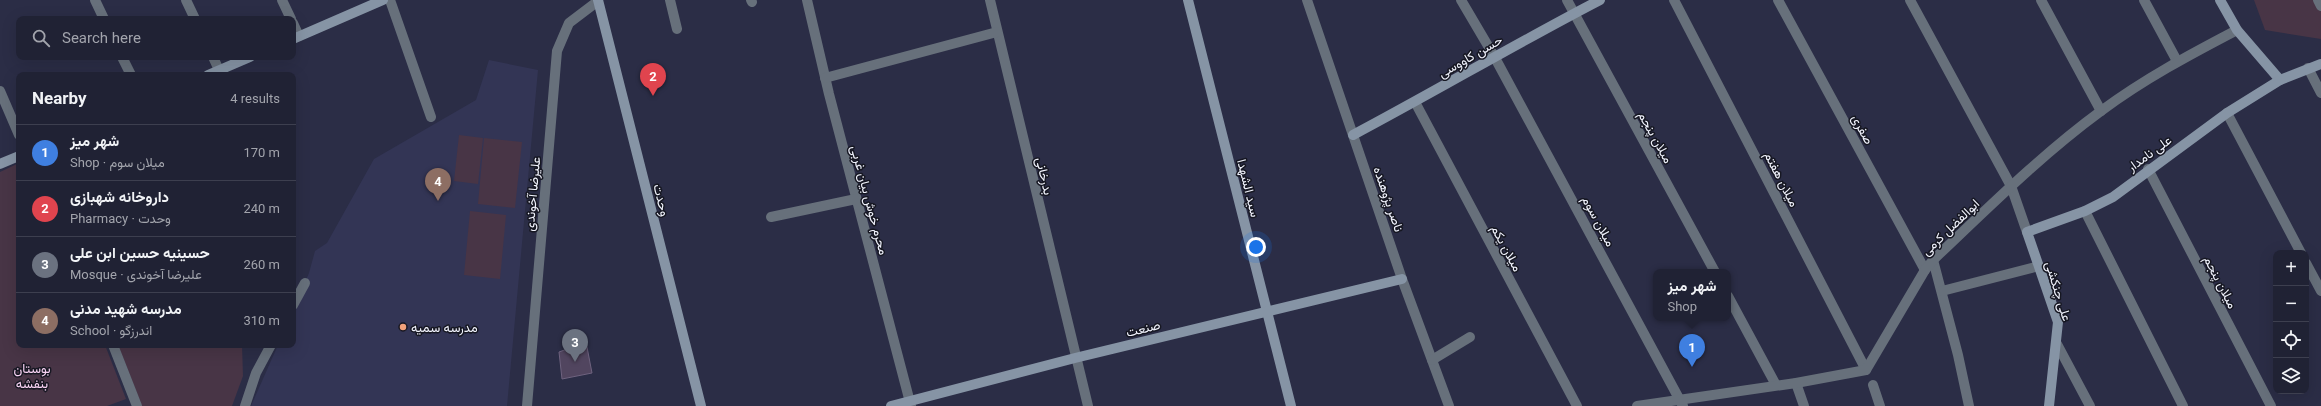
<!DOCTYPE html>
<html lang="en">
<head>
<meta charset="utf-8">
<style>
	:root { --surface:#202234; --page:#2d2f40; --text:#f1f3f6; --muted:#a2a4ac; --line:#3d3f4f; --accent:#f1a17b }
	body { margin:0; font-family:Roboto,Vazirmatn,sans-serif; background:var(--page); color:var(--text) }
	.controls { position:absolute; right:12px; bottom:12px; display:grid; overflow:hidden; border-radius:8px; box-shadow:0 4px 16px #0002 }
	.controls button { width:36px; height:36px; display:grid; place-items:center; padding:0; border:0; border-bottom:1px solid var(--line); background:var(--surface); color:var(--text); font:20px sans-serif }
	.you { position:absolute; left:1256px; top:247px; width:14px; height:14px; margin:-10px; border:3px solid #fff; border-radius:50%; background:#1a73e8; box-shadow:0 0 0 6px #1a73e833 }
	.badge { display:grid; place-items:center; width:26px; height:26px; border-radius:50%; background:var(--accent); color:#fff; font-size:13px; font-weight:700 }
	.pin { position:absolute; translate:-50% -33px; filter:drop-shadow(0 1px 2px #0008) }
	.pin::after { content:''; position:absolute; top:21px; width:14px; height:12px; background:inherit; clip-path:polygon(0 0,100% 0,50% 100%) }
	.popup { position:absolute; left:1653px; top:269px; width:78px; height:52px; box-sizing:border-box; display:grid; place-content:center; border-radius:8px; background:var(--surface); filter:drop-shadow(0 1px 3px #0005); font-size:13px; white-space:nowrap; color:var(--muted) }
	.popup b { font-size:15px; color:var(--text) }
	.popup::after { content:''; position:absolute; left:50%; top:100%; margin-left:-8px; border:8px solid transparent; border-top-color:var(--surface) }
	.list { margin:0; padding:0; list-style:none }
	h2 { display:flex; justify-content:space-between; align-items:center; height:52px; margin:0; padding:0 16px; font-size:17px }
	h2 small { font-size:13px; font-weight:400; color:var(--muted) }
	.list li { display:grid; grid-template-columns:26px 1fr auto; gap:12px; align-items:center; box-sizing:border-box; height:56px; padding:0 16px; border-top:1px solid var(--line) }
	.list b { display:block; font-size:15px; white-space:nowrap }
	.list p { margin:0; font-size:13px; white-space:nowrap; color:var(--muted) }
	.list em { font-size:13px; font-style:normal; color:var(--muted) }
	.icon { flex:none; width:22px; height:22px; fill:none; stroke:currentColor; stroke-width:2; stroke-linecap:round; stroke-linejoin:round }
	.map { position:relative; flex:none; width:2321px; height:406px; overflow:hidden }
	.search { position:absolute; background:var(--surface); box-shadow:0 4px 16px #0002; left:16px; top:16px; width:280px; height:44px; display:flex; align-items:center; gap:10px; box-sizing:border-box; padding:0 14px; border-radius:8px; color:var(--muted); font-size:15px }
	.panel { position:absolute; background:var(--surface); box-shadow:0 4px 16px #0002; left:16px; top:72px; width:280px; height:276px; border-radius:8px }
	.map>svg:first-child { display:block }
	.built { fill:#333555 }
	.green { fill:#483546 }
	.building { fill:#51455f; stroke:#6e627e }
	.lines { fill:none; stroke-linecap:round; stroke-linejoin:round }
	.street { stroke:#67707b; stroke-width:10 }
	.secondary { stroke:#8694a5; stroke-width:10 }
	.poi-dot { fill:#f1a17b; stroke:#161722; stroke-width:1.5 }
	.labels { text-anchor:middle; stroke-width:3; stroke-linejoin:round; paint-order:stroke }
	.street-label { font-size:13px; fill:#f1f3fd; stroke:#161722 }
	.poi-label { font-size:13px; fill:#f1f3fd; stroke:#161722; text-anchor:start }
	.park-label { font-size:13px; fill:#fad4f5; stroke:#161722 }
</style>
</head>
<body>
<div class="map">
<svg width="2321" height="406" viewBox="0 0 2321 406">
	<rect width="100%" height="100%" fill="#2b2d46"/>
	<path class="built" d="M489 60 538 70 507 406H251L278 345H293V310L309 273 315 251 327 243 374 159 476 100Z"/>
	<g class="green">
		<path d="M2254 0H2321V39L2265 30Z"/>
		<path d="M459 135 483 138 478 184 454 181Z"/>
		<path d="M484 138 522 142 515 208 478 204Z"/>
		<path d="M19 163V345H105L126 399 107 406H0V172Z"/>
		<path d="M470 211 506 215 500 279 464 275Z"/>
		<path d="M118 345H242L243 376 232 406H142Z"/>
	</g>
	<path class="building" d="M586 342 592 373 562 379 559 352Z"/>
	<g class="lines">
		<g class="street">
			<path d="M95 0 104 19"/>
			<path d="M186 0 195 19"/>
			<path d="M282 0 291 19"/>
			<path d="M390 0 431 117"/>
			<path d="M670 0 677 29"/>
			<path d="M751 0 752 2"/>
			<path d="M807 0 829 94 911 406"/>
			<path d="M990 0 1088 406"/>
			<path d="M1307 0 1402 279 1449 406"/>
			<path d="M1461 0 1494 56 1683 406"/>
			<path d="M1567 0 1715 272"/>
			<path d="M1674 0 1866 370"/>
			<path d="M1778 0 1925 270"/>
			<path d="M1910 0 2011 186 2027 232"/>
			<path d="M2041 0 2101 111"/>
			<path d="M2144 0 2177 61"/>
			<path d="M2318 0 2321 6"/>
			<path d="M293 23 299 36"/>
			<path d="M122 57 131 75"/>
			<path d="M213 57 219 70"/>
			<path d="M2308 68 2321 93"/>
			<path d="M825 78 997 32"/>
			<path d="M0 91 19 135"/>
			<path d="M1415 102 1577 406"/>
			<path d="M2227 113 2301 253"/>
			<path d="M2148 169 2271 406"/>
			<path d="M2085 211 2183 406"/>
			<path d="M771 217 856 199"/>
			<path d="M1933 260 1958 355 1969 406"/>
			<path d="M2306 263 2321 291"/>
			<path d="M1942 291 2039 266"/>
			<path d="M1728 296 1776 385"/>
			<path d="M293 305 305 283"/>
			<path d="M2057 344 2090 406"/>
			<path d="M113 345 137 406"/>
			<path d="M1432 360 1470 337"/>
			<path d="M1796 383 1804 406"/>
			<path d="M1873 385 1880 406"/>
			<path d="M245 406 256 373 271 345"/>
			<path d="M527 406 557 51 569 23 598 1"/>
			<path d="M1637 406 1796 383 1866 370 1925 270 1933 260C1987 209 2041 155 2101 111 2144 79 2191 54 2237 30"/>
		</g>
		<g class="secondary">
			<path d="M598 0 701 406"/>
			<path d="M1188 0 1291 406"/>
			<path d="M2220 0 2237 30 2280 80"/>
			<path d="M293 39 383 0"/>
			<path d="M208 75 250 57"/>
			<path d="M1353 135C1436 91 1517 43 1600 0"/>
			<path d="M0 164 19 156"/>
			<path d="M891 406 1075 358 1402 279"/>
			<path d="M2049 406 2058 322 2027 232 2085 211 2113 197 2227 113 2280 80 2321 64"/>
		</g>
	</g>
	<circle class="poi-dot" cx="403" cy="327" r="4"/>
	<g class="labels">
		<g class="street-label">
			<text transform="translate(1470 56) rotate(-30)" y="5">حسن کاووسی</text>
			<text transform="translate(1863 129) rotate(62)" y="5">صفری</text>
			<text transform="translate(1656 137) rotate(61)" y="5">میلان پنجم</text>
			<text transform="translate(2149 153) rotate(-36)" y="5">علی نامدار</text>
			<text transform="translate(1045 176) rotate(77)" y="5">بدرخانی</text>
			<text transform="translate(1782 179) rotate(63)" y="5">میلان هفتم</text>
			<text transform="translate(1249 188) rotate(76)" y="5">سید الشهدا</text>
			<text transform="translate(532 194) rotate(-85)" y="5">علیرضا آخوندی</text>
			<text transform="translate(1389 199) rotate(71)" y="5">ناصر پژوهنده</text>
			<text transform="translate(662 200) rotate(76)" y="5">وحدت</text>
			<text transform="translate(870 200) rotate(75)" y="5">محرم خوش بیان غربی</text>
			<text transform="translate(1599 221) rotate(62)" y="5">میلان سوم</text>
			<text transform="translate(1950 227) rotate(-44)" y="5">ابوالفضل کرمی</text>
			<text transform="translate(1507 248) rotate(62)" y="5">میلان یکم</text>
			<text transform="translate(2221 282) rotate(63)" y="5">میلان پنجم</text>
			<text transform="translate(2059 291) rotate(73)" y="5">علی چنکشی</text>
			<text transform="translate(1143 328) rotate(-14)" y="5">صنعت</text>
		</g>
		<g class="poi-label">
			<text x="411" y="332">مدرسه سمیه</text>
		</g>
		<g class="park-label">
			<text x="32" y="373">بوستان<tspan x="32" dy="15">بنفشه</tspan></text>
		</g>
	</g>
</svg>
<div class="controls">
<button>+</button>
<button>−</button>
<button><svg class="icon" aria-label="locate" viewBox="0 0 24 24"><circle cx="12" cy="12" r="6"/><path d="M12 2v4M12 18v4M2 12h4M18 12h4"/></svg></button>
<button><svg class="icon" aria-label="layers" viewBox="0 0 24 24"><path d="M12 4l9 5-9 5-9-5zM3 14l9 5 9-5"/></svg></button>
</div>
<div class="you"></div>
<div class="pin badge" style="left:1692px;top:367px;background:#3f7fe0">1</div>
<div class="popup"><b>شهر میز</b>Shop</div>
<div class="pin badge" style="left:653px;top:96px;background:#e0444e">2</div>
<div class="pin badge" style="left:575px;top:362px;background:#6b7280">3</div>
<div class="pin badge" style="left:438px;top:201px;background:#8d6e63">4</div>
<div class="search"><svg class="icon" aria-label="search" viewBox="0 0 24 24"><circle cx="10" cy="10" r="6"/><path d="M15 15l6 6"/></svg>Search here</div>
<section class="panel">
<h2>Nearby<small>4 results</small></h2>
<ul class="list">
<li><span class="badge" style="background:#3f7fe0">1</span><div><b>شهر میز</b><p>Shop · میلان سوم</p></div><em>170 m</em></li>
<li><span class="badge" style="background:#e0444e">2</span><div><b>داروخانه شهبازی</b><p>Pharmacy · وحدت</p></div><em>240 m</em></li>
<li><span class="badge" style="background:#6b7280">3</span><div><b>حسینیه حسین ابن علی</b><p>Mosque · علیرضا آخوندی</p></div><em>260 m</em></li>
<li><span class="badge" style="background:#8d6e63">4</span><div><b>مدرسه شهید مدنی</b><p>School · اندرزگو</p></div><em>310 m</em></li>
</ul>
</section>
</div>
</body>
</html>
